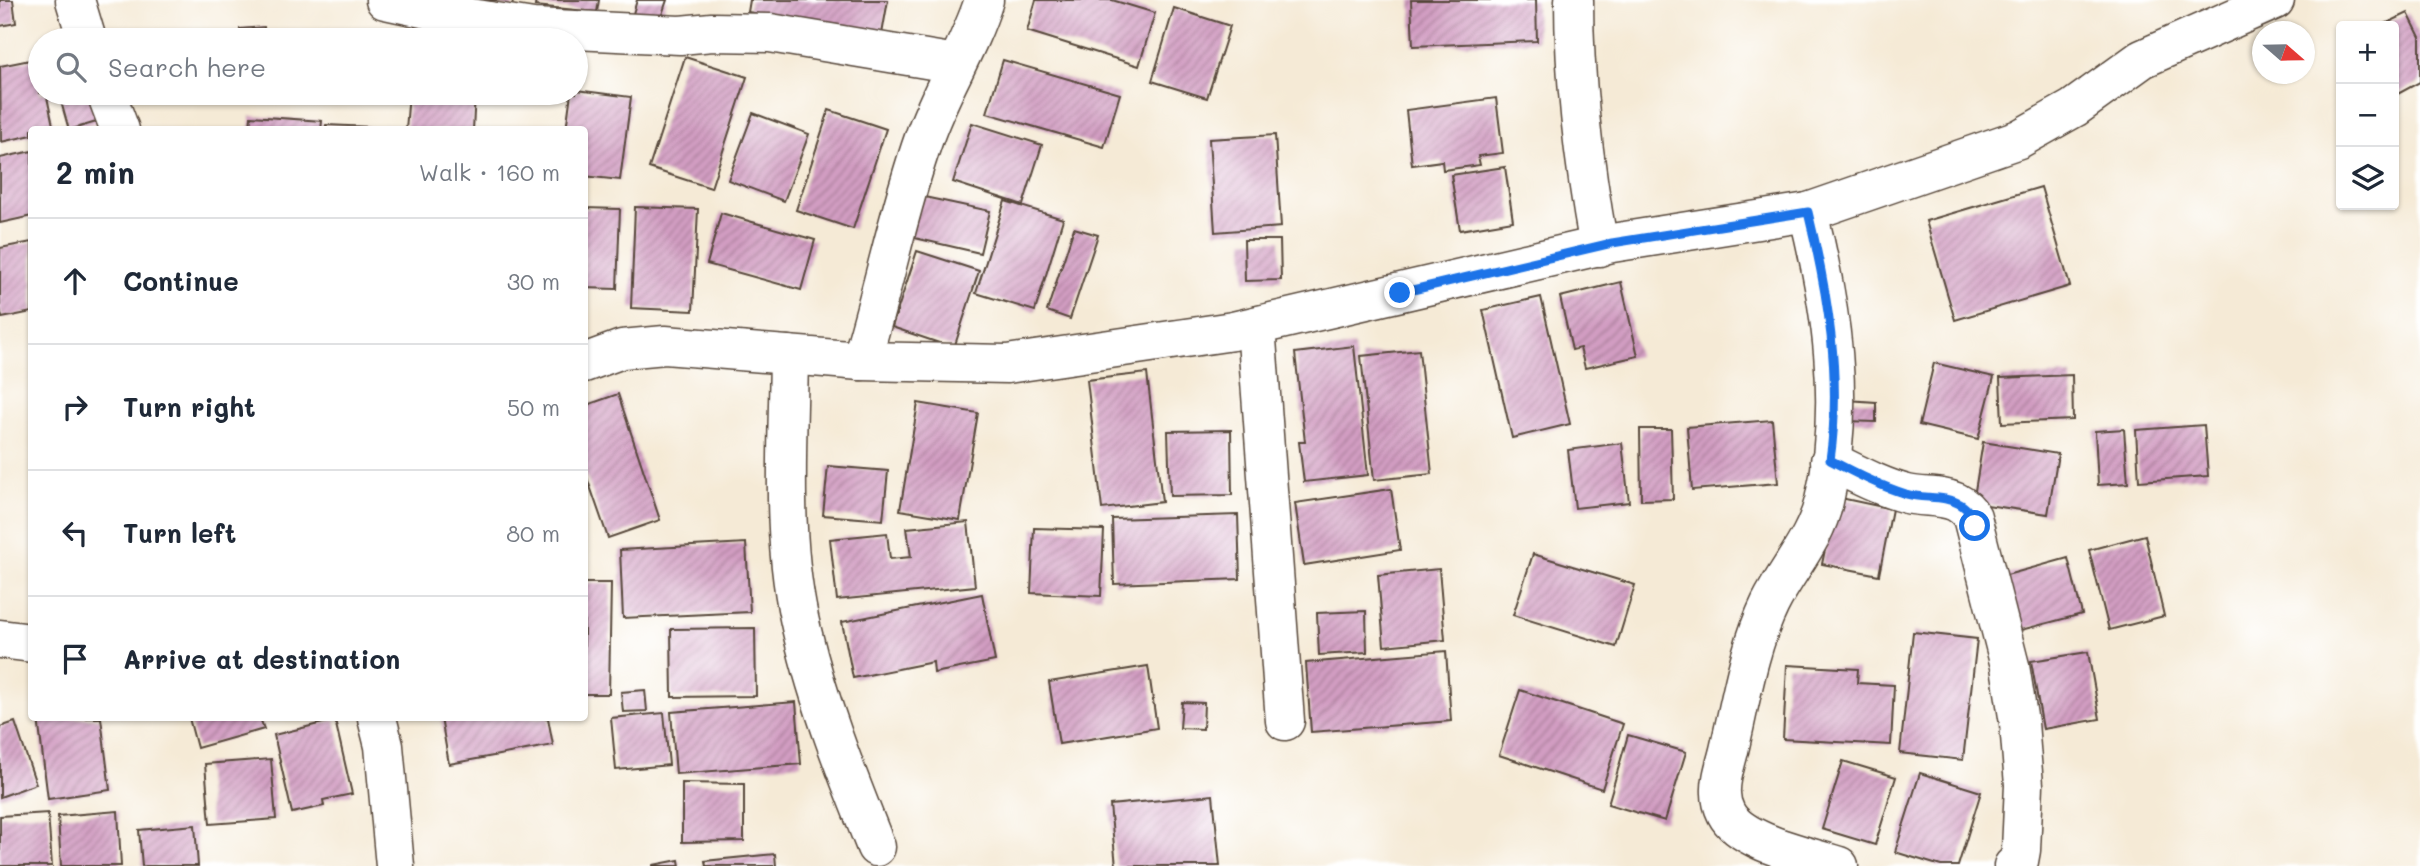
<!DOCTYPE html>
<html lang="en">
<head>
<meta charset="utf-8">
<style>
	:root { --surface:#fff; --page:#f6f6f7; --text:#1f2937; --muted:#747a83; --line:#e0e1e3 }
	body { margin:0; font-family:Mali,sans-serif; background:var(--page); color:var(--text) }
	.controls { position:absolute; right:21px; top:21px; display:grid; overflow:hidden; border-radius:7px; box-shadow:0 2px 5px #0004 }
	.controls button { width:63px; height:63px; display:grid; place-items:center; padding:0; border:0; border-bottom:2px solid var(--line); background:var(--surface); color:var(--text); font:35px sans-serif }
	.compass { position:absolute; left:2252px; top:21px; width:63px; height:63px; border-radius:50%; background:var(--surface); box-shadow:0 2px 5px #0004; rotate:110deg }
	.stop { position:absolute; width:21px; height:21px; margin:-16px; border:5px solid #1a73e8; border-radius:50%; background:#fff }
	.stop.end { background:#1a73e8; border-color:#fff; box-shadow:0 2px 7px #0008 }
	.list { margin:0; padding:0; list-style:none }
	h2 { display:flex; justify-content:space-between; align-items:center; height:91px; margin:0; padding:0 28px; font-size:30px }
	h2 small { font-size:23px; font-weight:400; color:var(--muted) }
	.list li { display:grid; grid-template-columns:46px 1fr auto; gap:21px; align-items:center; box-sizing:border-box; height:126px; padding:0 28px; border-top:2px solid var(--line) }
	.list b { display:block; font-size:26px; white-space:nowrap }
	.list em { font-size:23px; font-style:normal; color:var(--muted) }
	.icon { flex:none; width:38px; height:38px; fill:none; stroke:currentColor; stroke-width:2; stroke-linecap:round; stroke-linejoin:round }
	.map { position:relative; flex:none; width:2420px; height:866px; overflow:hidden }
	.search { position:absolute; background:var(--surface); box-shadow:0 2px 5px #0004; left:28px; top:28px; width:560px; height:77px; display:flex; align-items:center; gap:18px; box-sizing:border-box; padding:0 24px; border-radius:38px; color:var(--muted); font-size:26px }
	.panel { position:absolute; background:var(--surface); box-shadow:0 2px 5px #0004; left:28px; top:126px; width:560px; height:595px; border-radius:7px }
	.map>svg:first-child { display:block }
	.building { fill:url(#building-hatch) }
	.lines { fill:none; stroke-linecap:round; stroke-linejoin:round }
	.minor-casing { stroke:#57473a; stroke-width:41 }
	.minor { stroke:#fff; stroke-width:38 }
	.route { stroke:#1a73e8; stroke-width:9 }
</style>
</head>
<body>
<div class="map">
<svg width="2420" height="866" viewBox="0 0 2420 866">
	<defs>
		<pattern id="building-hatch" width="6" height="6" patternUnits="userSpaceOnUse" patternTransform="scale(1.75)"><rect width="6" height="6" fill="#d29dc2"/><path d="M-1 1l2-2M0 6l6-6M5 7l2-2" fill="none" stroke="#ac809d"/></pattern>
	</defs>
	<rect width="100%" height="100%" fill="#fff"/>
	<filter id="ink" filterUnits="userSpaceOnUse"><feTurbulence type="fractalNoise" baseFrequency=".0143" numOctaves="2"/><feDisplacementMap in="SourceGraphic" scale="14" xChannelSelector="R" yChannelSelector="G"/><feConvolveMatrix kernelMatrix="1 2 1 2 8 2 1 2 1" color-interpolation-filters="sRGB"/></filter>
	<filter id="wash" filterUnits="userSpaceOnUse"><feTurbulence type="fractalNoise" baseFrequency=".00686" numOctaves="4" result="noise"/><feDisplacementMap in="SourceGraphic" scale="28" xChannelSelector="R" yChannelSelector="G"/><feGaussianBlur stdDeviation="1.57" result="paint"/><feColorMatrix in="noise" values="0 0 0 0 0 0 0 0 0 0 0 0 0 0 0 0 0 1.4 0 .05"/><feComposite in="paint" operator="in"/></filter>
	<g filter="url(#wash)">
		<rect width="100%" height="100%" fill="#f5ead6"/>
		<g id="blocks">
			<g class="building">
				<path d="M0 0H13L16 23 0 26Z"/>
				<path d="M484 0H513L512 8Z"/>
				<path d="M536 0H599L597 12 535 6Z"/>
				<path d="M637 0H667L658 26 632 17Z"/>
				<path d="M750 0H888L882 34 748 12Z"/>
				<path d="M1036 0H1112L1155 13 1139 66 1027 31Z"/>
				<path d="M1411 0H1536L1537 41 1413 46Z"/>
				<path d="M1174 8 1230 26 1207 98 1152 81Z"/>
				<path d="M2408 13 2420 37V82L2394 96V26H2381Z"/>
				<path d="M264 27 265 40H240V29Z"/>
				<path d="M293 36 319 37V40H293Z"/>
				<path d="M685 57 747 77 711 188 649 168Z"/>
				<path d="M40 58V93H62L47 97 54 130H32V135L1 142 0 66Z"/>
				<path d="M1003 60 1120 94 1104 147 987 113Z"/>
				<path d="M576 90 631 97 620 180 584 176V130H566L571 93H576Z"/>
				<path d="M80 93H92L100 121 69 130 60 98Z"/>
				<path d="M409 93H475L473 130H406Z"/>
				<path d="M1496 98 1503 153 1478 156 1480 165 1443 170 1442 161 1412 165 1406 110Z"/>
				<path d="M829 110 886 129 853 229 796 210Z"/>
				<path d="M753 113 809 134 784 201 728 180Z"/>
				<path d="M251 116 322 121 321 130H250Z"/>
				<path d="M972 123 1042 145 1023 205 953 182Z"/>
				<path d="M326 125 370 127V130H325Z"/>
				<path d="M1275 135 1281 227 1215 232 1209 139Z"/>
				<path d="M32 151V216L0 223V158Z"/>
				<path d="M1505 167 1513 221 1460 230 1451 175Z"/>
				<path d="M2041 187 2070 286 1955 320 1926 221Z"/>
				<path d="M915 195 990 211 980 253 906 236Z"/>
				<path d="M1005 201 1063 219 1035 311 976 293Z"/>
				<path d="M635 207 698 209 693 311 631 308Z"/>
				<path d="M584 208 620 209 617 289 584 288Z"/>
				<path d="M721 213 815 240 801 290 707 264Z"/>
				<path d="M1074 228 1098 235 1070 319 1047 311Z"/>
				<path d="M1244 240H1280L1281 280 1245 281Z"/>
				<path d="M32 242V312L2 318 0 308V248Z"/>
				<path d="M917 251 979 271 954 348 892 327Z"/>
				<path d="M1621 282 1638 356 1585 368 1580 348 1572 350 1560 297Z"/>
				<path d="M1541 297 1570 424 1512 438 1483 310Z"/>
				<path d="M1354 346 1368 475 1304 482 1299 442H1305L1295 353Z"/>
				<path d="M1419 350 1432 474 1374 480 1361 356Z"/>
				<path d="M1934 363 1994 377 1978 439 1919 425Z"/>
				<path d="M1147 373 1162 502 1102 509 1087 380Z"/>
				<path d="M2072 375 2073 420 2002 423 2000 378Z"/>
				<path d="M618 394 660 520 608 538 584 469V406Z"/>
				<path d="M1847 400 1876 402V422L1846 421Z"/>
				<path d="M918 403 978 413 960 520 900 510Z"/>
				<path d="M1772 420 1778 483 1692 490 1687 427Z"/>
				<path d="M2204 425 2208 476 2139 481 2136 430Z"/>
				<path d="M1640 429H1671L1673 499 1641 500Z"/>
				<path d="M2124 429 2128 483 2098 485 2095 431Z"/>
				<path d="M1231 430 1232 495 1170 496 1168 431Z"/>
				<path d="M1983 442 2058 454 2048 514 1973 503Z"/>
				<path d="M1622 443 1629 502 1575 508 1568 450Z"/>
				<path d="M828 466 888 471 883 520 823 515Z"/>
				<path d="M1391 489 1400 550 1304 565 1295 503Z"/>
				<path d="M1836 497 1892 509 1879 575 1822 564Z"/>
				<path d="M1238 515 1240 579 1114 584 1112 519Z"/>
				<path d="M968 522 975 586 837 600 830 539 887 533 890 559 911 557 907 528Z"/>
				<path d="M1034 528 1104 530 1101 596 1031 593Z"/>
				<path d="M2145 535 2164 616 2109 630 2089 550Z"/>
				<path d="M746 543 750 612 623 618 620 550Z"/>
				<path d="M1533 554 1635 585 1616 647 1513 615Z"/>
				<path d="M2068 558 2082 614 2017 631 2003 576Z"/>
				<path d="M1439 569 1445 640 1384 646 1378 575Z"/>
				<path d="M584 583H611L609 694H584Z"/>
				<path d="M982 594 995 661 934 673 933 662 853 678 842 622Z"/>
				<path d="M1366 611 1367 652 1319 655 1317 613Z"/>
				<path d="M755 628 756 696 672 697 671 629Z"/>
				<path d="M1913 632 1977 639 1963 760 1900 753Z"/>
				<path d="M1446 651 1451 721 1311 732 1306 663Z"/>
				<path d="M2088 652 2100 719 2043 729 2031 661Z"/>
				<path d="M1787 665 1858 669 1857 683 1894 685 1891 745 1783 739Z"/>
				<path d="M1148 666 1157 728 1059 744 1049 682Z"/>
				<path d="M645 690 647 711 623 712 621 692Z"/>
				<path d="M1520 690 1623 724 1602 789 1499 755Z"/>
				<path d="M796 702 801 764 676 774 671 712Z"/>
				<path d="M1182 702 1204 703 1203 729 1180 728Z"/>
				<path d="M664 713 669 765 616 770 611 718Z"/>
				<path d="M38 718H101L110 790 48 799Z"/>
				<path d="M189 718H260L264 729 197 748Z"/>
				<path d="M441 718H548L553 745 449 764Z"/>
				<path d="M335 720 352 794 323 800 324 806 292 813 274 735Z"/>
				<path d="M15 722 36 784 0 797V727Z"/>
				<path d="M1628 735 1686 752 1665 821 1608 804Z"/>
				<path d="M271 759 276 819 210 824 205 764Z"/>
				<path d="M1843 761 1896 777 1875 845 1822 829Z"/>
				<path d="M1920 773 1981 792 1958 866H1941L1895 852Z"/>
				<path d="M682 783 744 784V841L682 842Z"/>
				<path d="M1213 795 1220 866H1116L1110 805Z"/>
				<path d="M118 811 121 866H61L58 816Z"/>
				<path d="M48 813 52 866H0V816Z"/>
				<path d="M195 825 198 866H142L139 830Z"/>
				<path d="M775 854 776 866H706L705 861Z"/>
				<path d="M679 860 680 866H653V865Z"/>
			</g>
		</g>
	</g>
	<g filter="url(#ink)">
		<use href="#blocks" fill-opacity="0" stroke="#57473a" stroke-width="2"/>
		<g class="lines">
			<defs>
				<g id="minor">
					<path d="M75 0 87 40"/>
					<path d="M385 0 464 17 533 28 680 35 712 32 770 33 956 64"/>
					<path d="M1574 0C1574 84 1584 165 1599 247"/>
					<path d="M106 93 120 130"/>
					<path d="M1808 212C1831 305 1847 405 1824 501 1815 540 1788 568 1770 604 1749 647 1741 699 1730 746 1727 761 1720 778 1721 793 1721 800 1723 807 1726 813 1741 843 1809 856 1839 866"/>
					<path d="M1256 326 1285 721"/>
					<path d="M789 355C788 446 780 542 802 631 819 705 848 777 876 847"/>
					<path d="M861 361 1007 364 1233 331 1612 243 1808 212 2019 139 2074 108 2142 59 2275 0"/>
					<path d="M584 363 622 349 665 345 861 361C884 287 898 211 924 138 940 91 969 48 984 0"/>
					<path d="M1830 461C1855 473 1880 487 1907 494 1923 498 1941 495 1956 502 1964 506 1968 510 1972 517L2010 666 2019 723 2024 785 2021 850 2019 861 2013 866"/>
					<path d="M0 639 32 643"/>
					<path d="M377 718 384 746 395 866"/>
				</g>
			</defs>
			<use href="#minor" class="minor-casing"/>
			<use href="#minor" class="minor"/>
		</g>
	</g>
	<g class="lines" filter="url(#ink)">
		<path class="route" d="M1400 293 1612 243 1808 212C1828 294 1842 377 1830 460 1855 473 1880 486 1906 494 1924 499 1944 495 1960 504 1969 509 1972 517 1975 526"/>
	</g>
</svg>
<div class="controls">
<button>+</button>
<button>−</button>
<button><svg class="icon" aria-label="layers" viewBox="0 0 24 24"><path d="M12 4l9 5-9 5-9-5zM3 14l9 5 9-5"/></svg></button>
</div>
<svg class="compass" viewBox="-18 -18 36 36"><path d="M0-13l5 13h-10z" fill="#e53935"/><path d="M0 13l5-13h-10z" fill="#747a83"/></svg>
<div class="stop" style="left:1975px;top:526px"></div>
<div class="stop end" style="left:1400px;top:293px"></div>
<div class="search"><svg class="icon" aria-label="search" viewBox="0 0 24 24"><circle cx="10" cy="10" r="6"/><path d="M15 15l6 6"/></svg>Search here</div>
<section class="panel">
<h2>2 min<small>Walk · 160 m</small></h2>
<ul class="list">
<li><svg class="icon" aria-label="ahead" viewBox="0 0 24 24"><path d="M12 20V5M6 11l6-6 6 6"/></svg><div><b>Continue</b></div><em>30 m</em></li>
<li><svg class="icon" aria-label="right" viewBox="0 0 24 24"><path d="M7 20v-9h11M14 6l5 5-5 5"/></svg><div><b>Turn right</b></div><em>50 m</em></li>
<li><svg class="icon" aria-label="left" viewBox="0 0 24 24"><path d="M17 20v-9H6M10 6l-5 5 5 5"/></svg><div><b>Turn left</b></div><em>80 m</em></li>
<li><svg class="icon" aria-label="arrive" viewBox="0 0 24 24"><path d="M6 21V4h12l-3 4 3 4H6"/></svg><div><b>Arrive at destination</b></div></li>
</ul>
</section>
</div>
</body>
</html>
